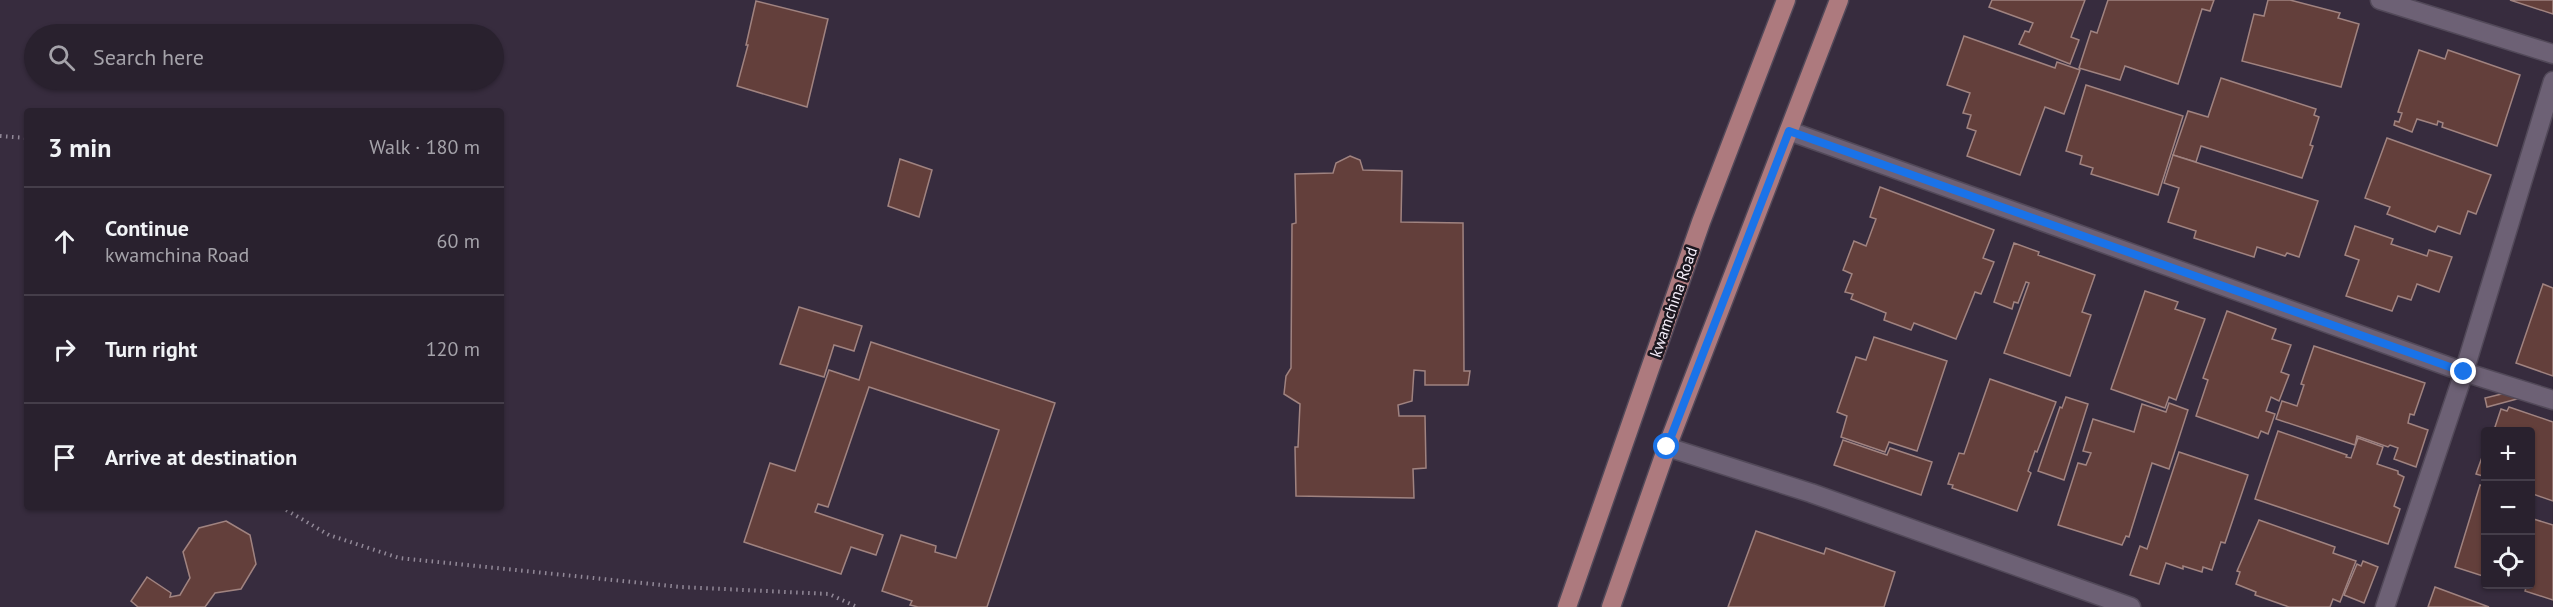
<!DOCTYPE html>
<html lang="en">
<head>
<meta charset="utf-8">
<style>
	:root { --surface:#29212e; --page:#312936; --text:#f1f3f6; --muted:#a5a3aa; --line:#453e4a }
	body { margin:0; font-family:"PT Sans",sans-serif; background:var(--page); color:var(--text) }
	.controls { position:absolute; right:18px; bottom:18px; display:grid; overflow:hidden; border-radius:6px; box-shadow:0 2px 4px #0004 }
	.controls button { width:54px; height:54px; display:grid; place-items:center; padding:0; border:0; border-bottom:2px solid var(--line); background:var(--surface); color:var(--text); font:30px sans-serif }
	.stop { position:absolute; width:18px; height:18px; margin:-14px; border:4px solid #1a73e8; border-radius:50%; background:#fff }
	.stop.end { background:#1a73e8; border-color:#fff; box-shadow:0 2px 6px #0008 }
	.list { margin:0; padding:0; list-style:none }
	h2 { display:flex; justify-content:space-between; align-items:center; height:78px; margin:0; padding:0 24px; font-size:26px }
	h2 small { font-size:20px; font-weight:400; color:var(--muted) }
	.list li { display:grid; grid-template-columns:39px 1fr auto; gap:18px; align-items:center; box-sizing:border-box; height:108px; padding:0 24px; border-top:2px solid var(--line) }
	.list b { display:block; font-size:22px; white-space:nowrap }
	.list p { margin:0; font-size:20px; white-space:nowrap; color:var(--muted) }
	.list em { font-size:20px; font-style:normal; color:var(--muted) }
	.icon { flex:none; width:33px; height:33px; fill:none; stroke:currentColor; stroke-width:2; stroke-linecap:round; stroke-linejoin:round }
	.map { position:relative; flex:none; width:2553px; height:607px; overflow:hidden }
	.search { position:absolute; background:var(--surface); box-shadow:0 2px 4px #0004; left:24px; top:24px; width:480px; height:66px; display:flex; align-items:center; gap:15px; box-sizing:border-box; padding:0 21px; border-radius:33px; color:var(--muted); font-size:22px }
	.panel { position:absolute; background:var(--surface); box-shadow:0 2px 4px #0004; left:24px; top:108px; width:480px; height:402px; border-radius:6px }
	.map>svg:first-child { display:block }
	.building { fill:#633f3b; stroke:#a08380; stroke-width:1.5 }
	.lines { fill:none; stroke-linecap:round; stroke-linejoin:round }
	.minor-casing { stroke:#524959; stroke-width:21 }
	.major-casing { stroke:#524959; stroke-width:21 }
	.path { stroke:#928998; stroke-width:4; stroke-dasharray:1.5 4.5; stroke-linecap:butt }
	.minor { stroke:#6d6175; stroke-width:18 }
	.major { stroke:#ad7a7e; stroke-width:18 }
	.route { stroke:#1a73e8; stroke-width:8 }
	.labels { text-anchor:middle; stroke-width:5; stroke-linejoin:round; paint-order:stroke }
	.street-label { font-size:16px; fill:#f7f0fc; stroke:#1c171f }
</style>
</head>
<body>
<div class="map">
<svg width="2553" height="607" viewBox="0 0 2553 607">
	<rect width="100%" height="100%" fill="#372c3e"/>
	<g class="building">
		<path d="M1992 0H2085L2071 37 2079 40 2070 64 2019 44 2025 31 2029 32 2033 23 1989 7Z"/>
		<path d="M2108 0H2214L2210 11 2202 9 2178 84 2125 66 2120 80 2079 68 2091 31 2097 33Z"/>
		<path d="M2268 0H2290L2340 13 2338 18 2359 24 2341 87 2242 61 2254 14 2264 16Z"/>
		<path d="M2510 0H2553V14Z"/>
		<path d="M756 1 828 19 807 107 737 86 748 45H746Z"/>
		<path d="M1964 36 2055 68 2057 62 2080 70 2064 114 2045 107 2020 175 1967 156 1976 131 1967 128 1971 115 1963 113 1970 93 1947 85Z"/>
		<path d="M2419 50 2445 59 2448 50 2520 75 2497 146 2442 127 2443 123 2438 121 2437 125 2417 119 2412 132 2394 125 2395 121 2399 122 2402 113 2398 112Z"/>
		<path d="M2221 78 2316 109 2314 115 2319 117 2310 145 2313 146 2302 178 2201 146 2196 162 2173 155 2188 111 2208 117Z"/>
		<path d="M2086 85 2183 116 2158 195 2091 174 2093 168 2080 164 2082 156 2066 151Z"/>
		<path d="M2387 138 2491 175 2476 214 2468 211 2460 234 2438 226 2435 232 2387 214 2390 207 2365 198Z"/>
		<path d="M2173 155 2318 201 2299 257 2287 253 2285 256 2257 247 2254 257 2194 238 2196 231 2168 222 2179 188 2164 183Z"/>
		<path d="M1350 156 1360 160 1363 170 1402 171 1401 222 1463 223 1464 371H1470L1468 385H1425V371L1414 370 1412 401 1398 405 1399 416H1425L1426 468 1413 469 1414 498 1296 496 1295 447H1298L1300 404 1284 394 1286 376 1291 368 1292 224 1296 223 1295 174 1333 173 1336 163Z"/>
		<path d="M900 159 932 170 919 217 888 206Z"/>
		<path d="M1880 187 1994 230 1983 258 1994 262 1981 294 1975 292 1956 339 1914 323 1911 330 1884 320 1886 313 1851 299 1853 294 1845 292 1852 274 1843 270 1854 241 1866 246 1876 219 1870 217Z"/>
		<path d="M2355 226 2393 239 2391 244 2427 256 2429 250 2452 257 2439 292 2417 284 2411 300 2398 296 2392 311 2346 296 2359 260 2345 255Z"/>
		<path d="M2014 243 2039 252 2038 255 2095 275 2082 312 2091 315 2070 376 2004 353 2029 283 2026 282 2018 303 2014 302 2012 309 1994 302Z"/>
		<path d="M2543 284 2553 288V376L2516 363Z"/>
		<path d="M2145 291 2178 302 2175 309 2205 319 2176 400 2169 397 2165 408 2111 389Z"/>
		<path d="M799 307 862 326 854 351 834 345 824 377 780 364Z"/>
		<path d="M2227 311 2276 329 2272 339 2291 345 2281 372 2289 375 2279 401 2271 397 2266 411 2275 414 2268 434 2261 431 2258 438 2196 416 2208 380 2203 378Z"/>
		<path d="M1874 337 1947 361 1917 451 1889 442 1885 452 1841 437 1847 416 1837 412 1856 357 1866 360Z"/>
		<path d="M871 342 1055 403 987 607H918L910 605 912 601 882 591 901 535 936 546 935 552 956 558 999 430 869 387 828 507 818 504 815 512 883 535 876 555 851 547 841 574 744 542 770 463 795 471 829 370 859 380Z"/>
		<path d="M2314 346 2425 383 2414 415 2410 414 2408 423 2428 430 2416 467 2394 459 2398 448 2390 445 2388 447 2357 436 2355 445 2276 419 2282 401 2297 406 2304 385 2301 384Z"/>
		<path d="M1990 379 2056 402 2037 452 2035 451 2028 471 2031 473 2017 511 1952 488 1953 485 1948 484 1959 453 1964 454Z"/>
		<path d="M2514 391 2517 399 2487 407 2485 398Z"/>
		<path d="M2066 397 2088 404 2064 480 2038 471 2060 407 2062 408Z"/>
		<path d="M2169 403 2188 410 2169 469 2152 463 2129 537 2126 536 2122 545 2058 525 2078 463 2086 465 2091 453 2083 451 2093 419 2134 432 2142 404 2166 412Z"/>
		<path d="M2509 407 2553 422V501L2530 493V432H2490L2491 429 2494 430 2501 409 2507 411Z"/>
		<path d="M2278 431 2347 455 2346 457 2351 458 2358 438 2383 447 2377 464 2398 471V474L2404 477 2394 506 2400 509 2388 544 2255 499Z"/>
		<path d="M1843 440 1887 455 1890 448 1932 462 1921 495 1834 465Z"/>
		<path d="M2486 446V477L2476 474Z"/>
		<path d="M2179 452 2248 475 2225 543 2221 542 2212 570 2203 567 2202 572 2183 566V569L2166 563 2159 584 2130 575 2140 546 2147 549Z"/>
		<path d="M2480 485 2486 487V577L2455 567Z"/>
		<path d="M2530 518 2553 525V600L2525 591 2527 584H2530Z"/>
		<path d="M2259 520 2335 547 2333 553 2356 561 2340 602 2333 599 2330 607H2289L2255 595 2256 592 2236 584 2240 572 2237 571Z"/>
		<path d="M226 521 250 535 256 564 241 589 215 593 205 607H138L131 601 147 577 171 593 170 597 180 595 190 578 183 552 199 528Z"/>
		<path d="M1756 531 1824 554 1826 548 1895 572 1884 607H1728Z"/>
		<path d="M2363 561 2378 567 2364 603 2344 595 2357 564 2361 566Z"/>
		<path d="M2435 587 2489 607H2428Z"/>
	</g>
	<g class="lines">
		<defs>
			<g id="minor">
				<path d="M2380 0 2553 54"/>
				<path d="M1789 131 2464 372 2553 400"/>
				<path d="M1667 447 1811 493 2131 607"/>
				<path d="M2385 607 2464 372 2553 81"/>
			</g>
			<g id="major">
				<path d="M1567 607 1701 222 1786 0"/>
				<path d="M1611 607 1667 447 1839 0"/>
			</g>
		</defs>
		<use href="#minor" class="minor-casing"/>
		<use href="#major" class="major-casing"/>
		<g class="path">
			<path d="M0 136 27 138"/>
			<path d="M281 507 329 535 399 558 681 587 829 594 857 607"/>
		</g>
		<use href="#minor" class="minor"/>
		<use href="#major" class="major"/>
	</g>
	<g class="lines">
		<path class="route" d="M1667 447 1789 131 2464 372"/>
	</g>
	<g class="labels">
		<g class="street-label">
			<text transform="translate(1673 302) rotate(-71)" y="6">kwamchina Road</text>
		</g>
	</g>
</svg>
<div class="controls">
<button>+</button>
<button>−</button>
<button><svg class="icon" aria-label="locate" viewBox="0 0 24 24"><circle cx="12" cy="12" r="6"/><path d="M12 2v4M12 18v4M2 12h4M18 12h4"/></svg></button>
</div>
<div class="stop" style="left:1667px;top:447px"></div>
<div class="stop end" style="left:2464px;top:372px"></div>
<div class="search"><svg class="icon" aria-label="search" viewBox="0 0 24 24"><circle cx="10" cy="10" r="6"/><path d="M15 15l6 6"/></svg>Search here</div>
<section class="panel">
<h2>3 min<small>Walk · 180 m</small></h2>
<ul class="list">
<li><svg class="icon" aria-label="ahead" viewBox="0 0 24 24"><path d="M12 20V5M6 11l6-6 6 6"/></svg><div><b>Continue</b><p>kwamchina Road</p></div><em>60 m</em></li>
<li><svg class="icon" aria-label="right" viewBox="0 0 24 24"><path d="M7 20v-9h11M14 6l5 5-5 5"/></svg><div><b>Turn right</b></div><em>120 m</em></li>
<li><svg class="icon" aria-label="arrive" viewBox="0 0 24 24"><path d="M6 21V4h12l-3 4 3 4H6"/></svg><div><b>Arrive at destination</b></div></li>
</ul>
</section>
</div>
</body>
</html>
